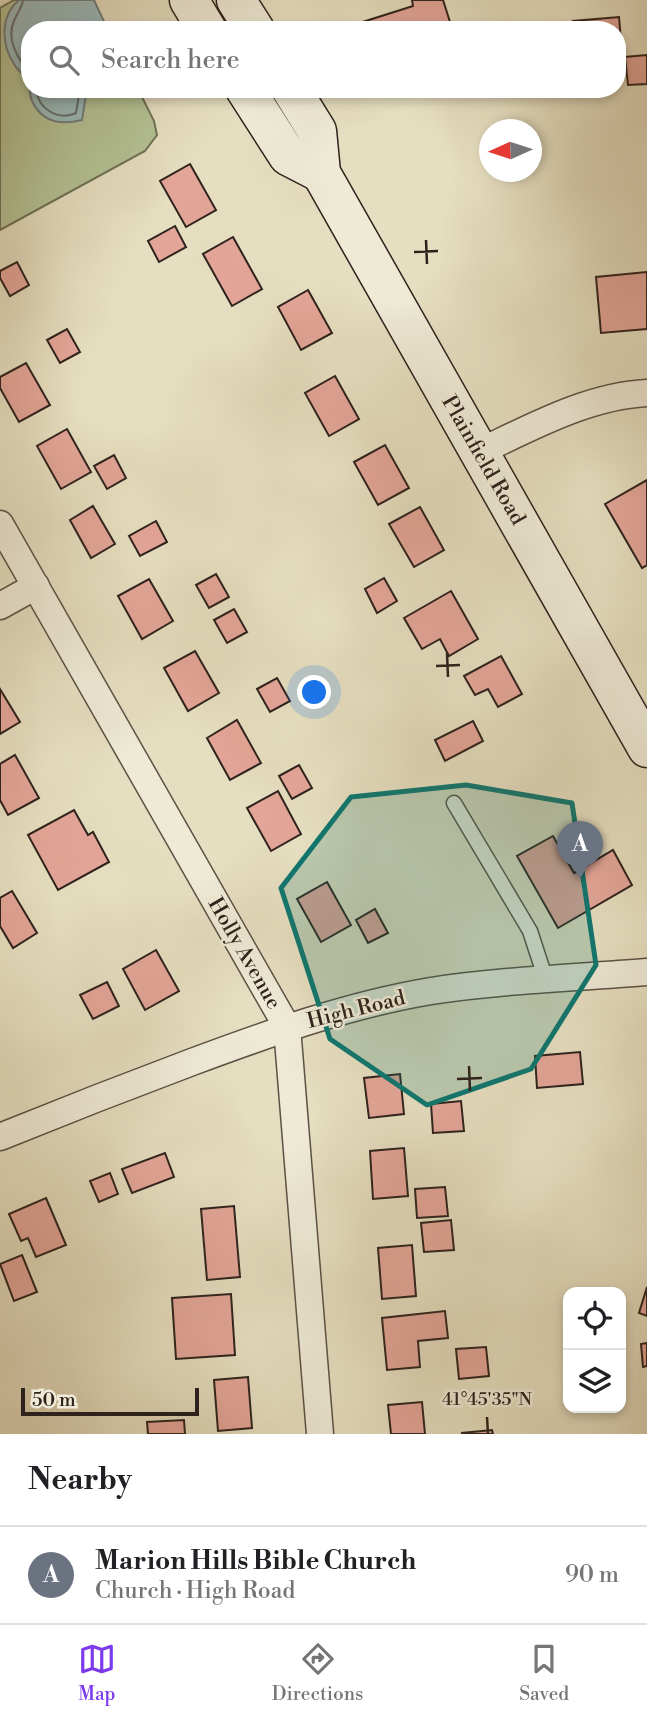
<!DOCTYPE html>
<html lang="en">
<head>
<meta charset="utf-8">
<style>
	:root { --surface:#fff; --page:#f2f2f2; --text:#202124; --muted:#757577; --line:#e0e0e0; --accent:#7c3aed }
	body { margin:0; font-family:"Libre Bodoni",serif; background:var(--page); color:var(--text) }
	.controls { position:absolute; right:21px; bottom:21px; display:grid; overflow:hidden; border-radius:14px; box-shadow:0 4px 10px #0003 }
	.controls button { width:63px; height:63px; display:grid; place-items:center; padding:0; border:0; border-bottom:2px solid var(--line); background:var(--surface); color:var(--text); font:35px sans-serif }
	.compass { position:absolute; left:479px; top:119px; width:63px; height:63px; border-radius:50%; background:var(--surface); box-shadow:0 4px 10px #0003; rotate:267deg }
	.scale { position:absolute; left:21px; bottom:18px; width:178px; box-sizing:border-box; padding-left:7px; border:4px solid #2e221c; border-top:0; font-size:19px; line-height:24px; white-space:nowrap; color:#2e221c; -webkit-text-stroke:5px #eeead6; paint-order:stroke }
	.you { position:absolute; left:315px; top:693px; width:24px; height:24px; margin:-18px; border:5px solid #fff; border-radius:50%; background:#1a73e8; box-shadow:0 0 0 10px #1a73e833 }
	.badge { display:grid; place-items:center; width:46px; height:46px; border-radius:50%; background:var(--accent); color:#fff; font-size:23px; font-weight:700 }
	.pin { position:absolute; translate:-50% -58px; filter:drop-shadow(0 2px 4px #0008) }
	.pin::after { content:''; position:absolute; top:37px; width:24px; height:21px; background:inherit; clip-path:polygon(0 0,100% 0,50% 100%) }
	.list { margin:0; padding:0; list-style:none }
	h2 { display:flex; justify-content:space-between; align-items:center; height:91px; margin:0; padding:0 28px; font-size:30px }
	h2 small { font-size:23px; font-weight:400; color:var(--muted) }
	.list li { display:grid; grid-template-columns:46px 1fr auto; gap:21px; align-items:center; box-sizing:border-box; height:98px; padding:0 28px; border-top:2px solid var(--line) }
	.list b { display:block; font-size:26px; white-space:nowrap }
	.list p { margin:0; font-size:23px; white-space:nowrap; color:var(--muted) }
	.list em { font-size:23px; font-style:normal; color:var(--muted) }
	.icon { flex:none; width:38px; height:38px; fill:none; stroke:currentColor; stroke-width:2; stroke-linecap:round; stroke-linejoin:round }
	.map { position:relative; flex:none; width:647px; height:1434px; overflow:hidden }
	.search { position:absolute; background:var(--surface); box-shadow:0 4px 10px #0003; left:21px; right:21px; top:21px; height:77px; display:flex; align-items:center; gap:18px; box-sizing:border-box; padding:0 24px; border-radius:28px; color:var(--muted); font-size:26px }
	.sheet { height:189px; background:var(--surface) }
	nav { display:flex; justify-content:space-around; align-items:center; box-sizing:border-box; height:98px; border-top:2px solid var(--line); background:var(--surface); font-size:19px; color:var(--muted) }
	nav a { display:grid; justify-items:center; gap:4px }
	nav .on { color:var(--accent) }
	.map>svg:first-child { display:block }
	.green { fill:#b3c193; stroke:#707258; stroke-width:2 }
	.water { fill:#9ababc; stroke:#6f7d7c; stroke-width:2 }
	.lines { fill:none; stroke-linecap:round; stroke-linejoin:round }
	.shore { stroke:#646e6c; stroke-width:2 }
	.building { fill:#e3a598; stroke:#2e221c; stroke-width:2 }
	.service-casing { stroke:#5c5145; stroke-width:17 }
	.minor-casing { stroke:#5c5145; stroke-width:29 }
	.secondary-casing { stroke:#2e221c; stroke-width:41 }
	.service { stroke:#eeead6; stroke-width:14 }
	.minor { stroke:#eeead6; stroke-width:26 }
	.secondary { stroke:#eeead6; stroke-width:38 }
	.marked { fill:#0f766e; fill-opacity:0.2; stroke:#0f766e; stroke-width:5; stroke-linejoin:round }
	.ticks { fill:none; stroke:#2e221c; stroke-width:2.5 }
	.labels { text-anchor:middle; stroke-width:5; stroke-linejoin:round; paint-order:stroke }
	.street-label { font-size:21px; fill:#2e221c; stroke:#eeead6 }
	.ticks-label { font-size:18px; text-anchor:middle; fill:#2e221c; stroke:#eeead6; stroke-width:5; stroke-linejoin:round; paint-order:stroke }
</style>
</head>
<body>
<div class="map">
<svg width="647" height="1434" viewBox="0 0 647 1434">
	<rect width="100%" height="100%" fill="#e5dec0"/>
	<filter id="stains"><feTurbulence type="fractalNoise" baseFrequency=".00286" numOctaves="4"/><feColorMatrix values="0 0 0 0 .2 0 0 0 0 .09 0 0 0 0 .02 0 0 0 .5 -.17"/></filter>
	<radialGradient id="worn" r=".72"><stop offset=".6" stop-color="#630" stop-opacity="0"/><stop offset="1" stop-color="#630" stop-opacity=".3"/></radialGradient>
	<path class="green" d="M14 0H86L30 30V89H138L154 121 157 135 145 151 0 230V8Z"/>
	<path class="water" d="M19 0H94L108 30H30V89H87L82 120C61 125 42 123 32 101 29 95 31 87 27 81 24 74 17 70 14 64 1 44 0 16 19 0Z"/>
	<g class="lines">
		<g class="shore">
			<path d="M23 0C22 8 17 13 14 21 6 39 18 59 30 73"/>
			<path d="M36 89C38 109 58 121 76 113L80 89"/>
		</g>
	</g>
	<g class="building">
		<path d="M412 0H443L450 22 428 30H351L350 26 413 6Z"/>
		<path d="M619 17 622 53H617V30H574L573 21Z"/>
		<path d="M647 55V84L628 85 625 57Z"/>
		<path d="M487 89H517V93L488 95Z"/>
		<path d="M190 164 216 210 186 227 160 181Z"/>
		<path d="M175 226 186 247 159 262 148 241Z"/>
		<path d="M233 237 262 289 232 306 203 254Z"/>
		<path d="M17 262 29 285 10 296 0 278V271Z"/>
		<path d="M647 272V329L601 333 596 277Z"/>
		<path d="M308 290 332 333 301 350 278 307Z"/>
		<path d="M67 329 80 352 60 363 47 340Z"/>
		<path d="M26 363 50 405 19 422 0 388V377Z"/>
		<path d="M335 376 359 419 329 436 305 393Z"/>
		<path d="M67 429 91 472 61 489 37 446Z"/>
		<path d="M385 445 409 488 378 505 354 462Z"/>
		<path d="M114 455 126 478 107 489 94 466Z"/>
		<path d="M647 480V565L642 568 605 504Z"/>
		<path d="M93 506 115 544 91 558 70 520Z"/>
		<path d="M420 507 444 550 414 567 389 524Z"/>
		<path d="M156 521 167 542 140 556 129 536Z"/>
		<path d="M216 574 229 597 209 608 196 585Z"/>
		<path d="M384 578 397 601 377 613 365 589Z"/>
		<path d="M149 579 173 621 142 639 118 596Z"/>
		<path d="M451 591 478 639 449 656 440 639 422 649 404 618Z"/>
		<path d="M234 609 247 632 227 643 214 620Z"/>
		<path d="M195 651 219 693 188 711 164 668Z"/>
		<path d="M501 656 522 694 498 707 488 689 475 695 464 676Z"/>
		<path d="M277 678 290 701 270 712 257 689Z"/>
		<path d="M0 689 20 722 0 734Z"/>
		<path d="M237 720 261 763 230 780 207 738Z"/>
		<path d="M473 721 483 741 445 761 435 740Z"/>
		<path d="M15 755 39 798 8 815 0 800V764Z"/>
		<path d="M299 765 312 788 292 799 279 776Z"/>
		<path d="M278 791 301 834 271 851 247 808Z"/>
		<path d="M74 810 88 835 93 832 109 862 58 890 28 835Z"/>
		<path d="M553 836 574 873 613 850 632 885 558 928 517 856Z"/>
		<path d="M327 882 351 925 321 942 297 899Z"/>
		<path d="M12 891 37 933 13 948 0 926V898Z"/>
		<path d="M375 909 388 933 368 943 356 920Z"/>
		<path d="M156 950 179 991 145 1010 123 969Z"/>
		<path d="M107 982 119 1006 93 1019 80 995Z"/>
		<path d="M580 1052 583 1084 537 1088 535 1056Z"/>
		<path d="M400 1074 404 1114 369 1118 364 1078Z"/>
		<path d="M461 1101 464 1131 433 1133 431 1104Z"/>
		<path d="M404 1148 408 1196 373 1199 370 1151Z"/>
		<path d="M165 1153 174 1177 132 1193 122 1169Z"/>
		<path d="M110 1173 118 1194 99 1202 90 1181Z"/>
		<path d="M445 1187 448 1216 417 1218 415 1189Z"/>
		<path d="M46 1198 66 1245 36 1257 28 1238 21 1241 9 1214Z"/>
		<path d="M234 1206 240 1277 207 1280 201 1209Z"/>
		<path d="M451 1220 454 1250 424 1252 421 1223Z"/>
		<path d="M412 1245 416 1296 382 1299 378 1248Z"/>
		<path d="M22 1255 37 1292 14 1301 0 1264Z"/>
		<path d="M647 1287V1316L639 1313Z"/>
		<path d="M231 1294 235 1355 176 1359 172 1298Z"/>
		<path d="M445 1311 448 1338 418 1341 420 1367 387 1370 382 1318Z"/>
		<path d="M647 1343V1366L643 1367 641 1344Z"/>
		<path d="M486 1347 489 1376 459 1379 456 1349Z"/>
		<path d="M248 1377 252 1428 218 1431 214 1380Z"/>
		<path d="M422 1402 425 1434H391L388 1405Z"/>
		<path d="M184 1420 185 1434H148L147 1422Z"/>
		<path d="M492 1430 493 1434H462V1433Z"/>
	</g>
	<g class="lines">
		<defs>
			<path id="service" d="M454 803 530 931 546 980"/>
			<g id="minor">
				<path d="M479 452C532 427 588 396 647 393"/>
				<path d="M0 524 287 1027 320 1434"/>
				<path d="M0 606 36 586"/>
				<path d="M0 1137C64 1111 128 1086 192 1062 270 1033 348 1005 431 991 502 980 575 978 647 972"/>
			</g>
			<g id="secondary">
				<path d="M189 0 207 30"/>
				<path d="M236 0 255 30"/>
				<path d="M245 89 288 156 321 173"/>
				<path d="M291 89 317 131 321 173 647 748"/>
			</g>
		</defs>
		<use href="#service" class="service-casing"/>
		<use href="#minor" class="minor-casing"/>
		<use href="#secondary" class="secondary-casing"/>
		<use href="#service" class="service"/>
		<use href="#minor" class="minor"/>
		<use href="#secondary" class="secondary"/>
	</g>
	<path class="marked" d="M466 785 572 803 596 965 531 1069 427 1105 330 1039 281 888 351 797Z"/>
	<path class="ticks" d="M426 240 427 264M414 252 438 251M447 653 448 677M436 666 460 665M469 1066 470 1091M457 1079 482 1078M487 1417 488 1434"/>
	<g class="labels">
		<g class="street-label">
			<text transform="translate(484 460) rotate(60)" y="7">Plainfield Road</text>
			<text transform="translate(245 953) rotate(60)" y="7">Holly Avenue</text>
			<text transform="translate(356 1009) rotate(-14)" y="7">High Road</text>
		</g>
	</g>
	<g class="ticks-label">
		<text x="487" y="1405">41°45'35"N</text>
	</g>
	<rect width="100%" height="100%" filter="url(#stains)"/>
	<rect width="100%" height="100%" fill="url(#worn)"/>
</svg>
<div class="controls">
<button><svg class="icon" aria-label="locate" viewBox="0 0 24 24"><circle cx="12" cy="12" r="6"/><path d="M12 2v4M12 18v4M2 12h4M18 12h4"/></svg></button>
<button><svg class="icon" aria-label="layers" viewBox="0 0 24 24"><path d="M12 4l9 5-9 5-9-5zM3 14l9 5 9-5"/></svg></button>
</div>
<svg class="compass" viewBox="-18 -18 36 36"><path d="M0-13l5 13h-10z" fill="#e53935"/><path d="M0 13l5-13h-10z" fill="#757577"/></svg>
<div class="scale">50 m</div>
<div class="you"></div>
<div class="pin badge" style="left:580px;top:879px;background:#6b7280">A</div>
<div class="search"><svg class="icon" aria-label="search" viewBox="0 0 24 24"><circle cx="10" cy="10" r="6"/><path d="M15 15l6 6"/></svg>Search here</div>
</div>
<section class="sheet">
<h2>Nearby<small></small></h2>
<ul class="list">
<li><span class="badge" style="background:#6b7280">A</span><div><b>Marion Hills Bible Church</b><p>Church · High Road</p></div><em>90 m</em></li>
</ul>
</section>
<nav>
<a class="on"><svg class="icon" aria-label="map" viewBox="0 0 24 24"><path d="M3 6l6-2 6 2 6-2v14l-6 2-6-2-6 2zM9 4v14M15 6v14"/></svg>Map</a>
<a><svg class="icon" aria-label="directions" viewBox="0 0 24 24"><path d="M12 3l9 9-9 9-9-9zM9 14v-3h6M13 9l2 2-2 2"/></svg>Directions</a>
<a><svg class="icon" aria-label="saved" viewBox="0 0 24 24"><path d="M7 4h10v16l-5-4-5 4z"/></svg>Saved</a>
</nav>
</body>
</html>
